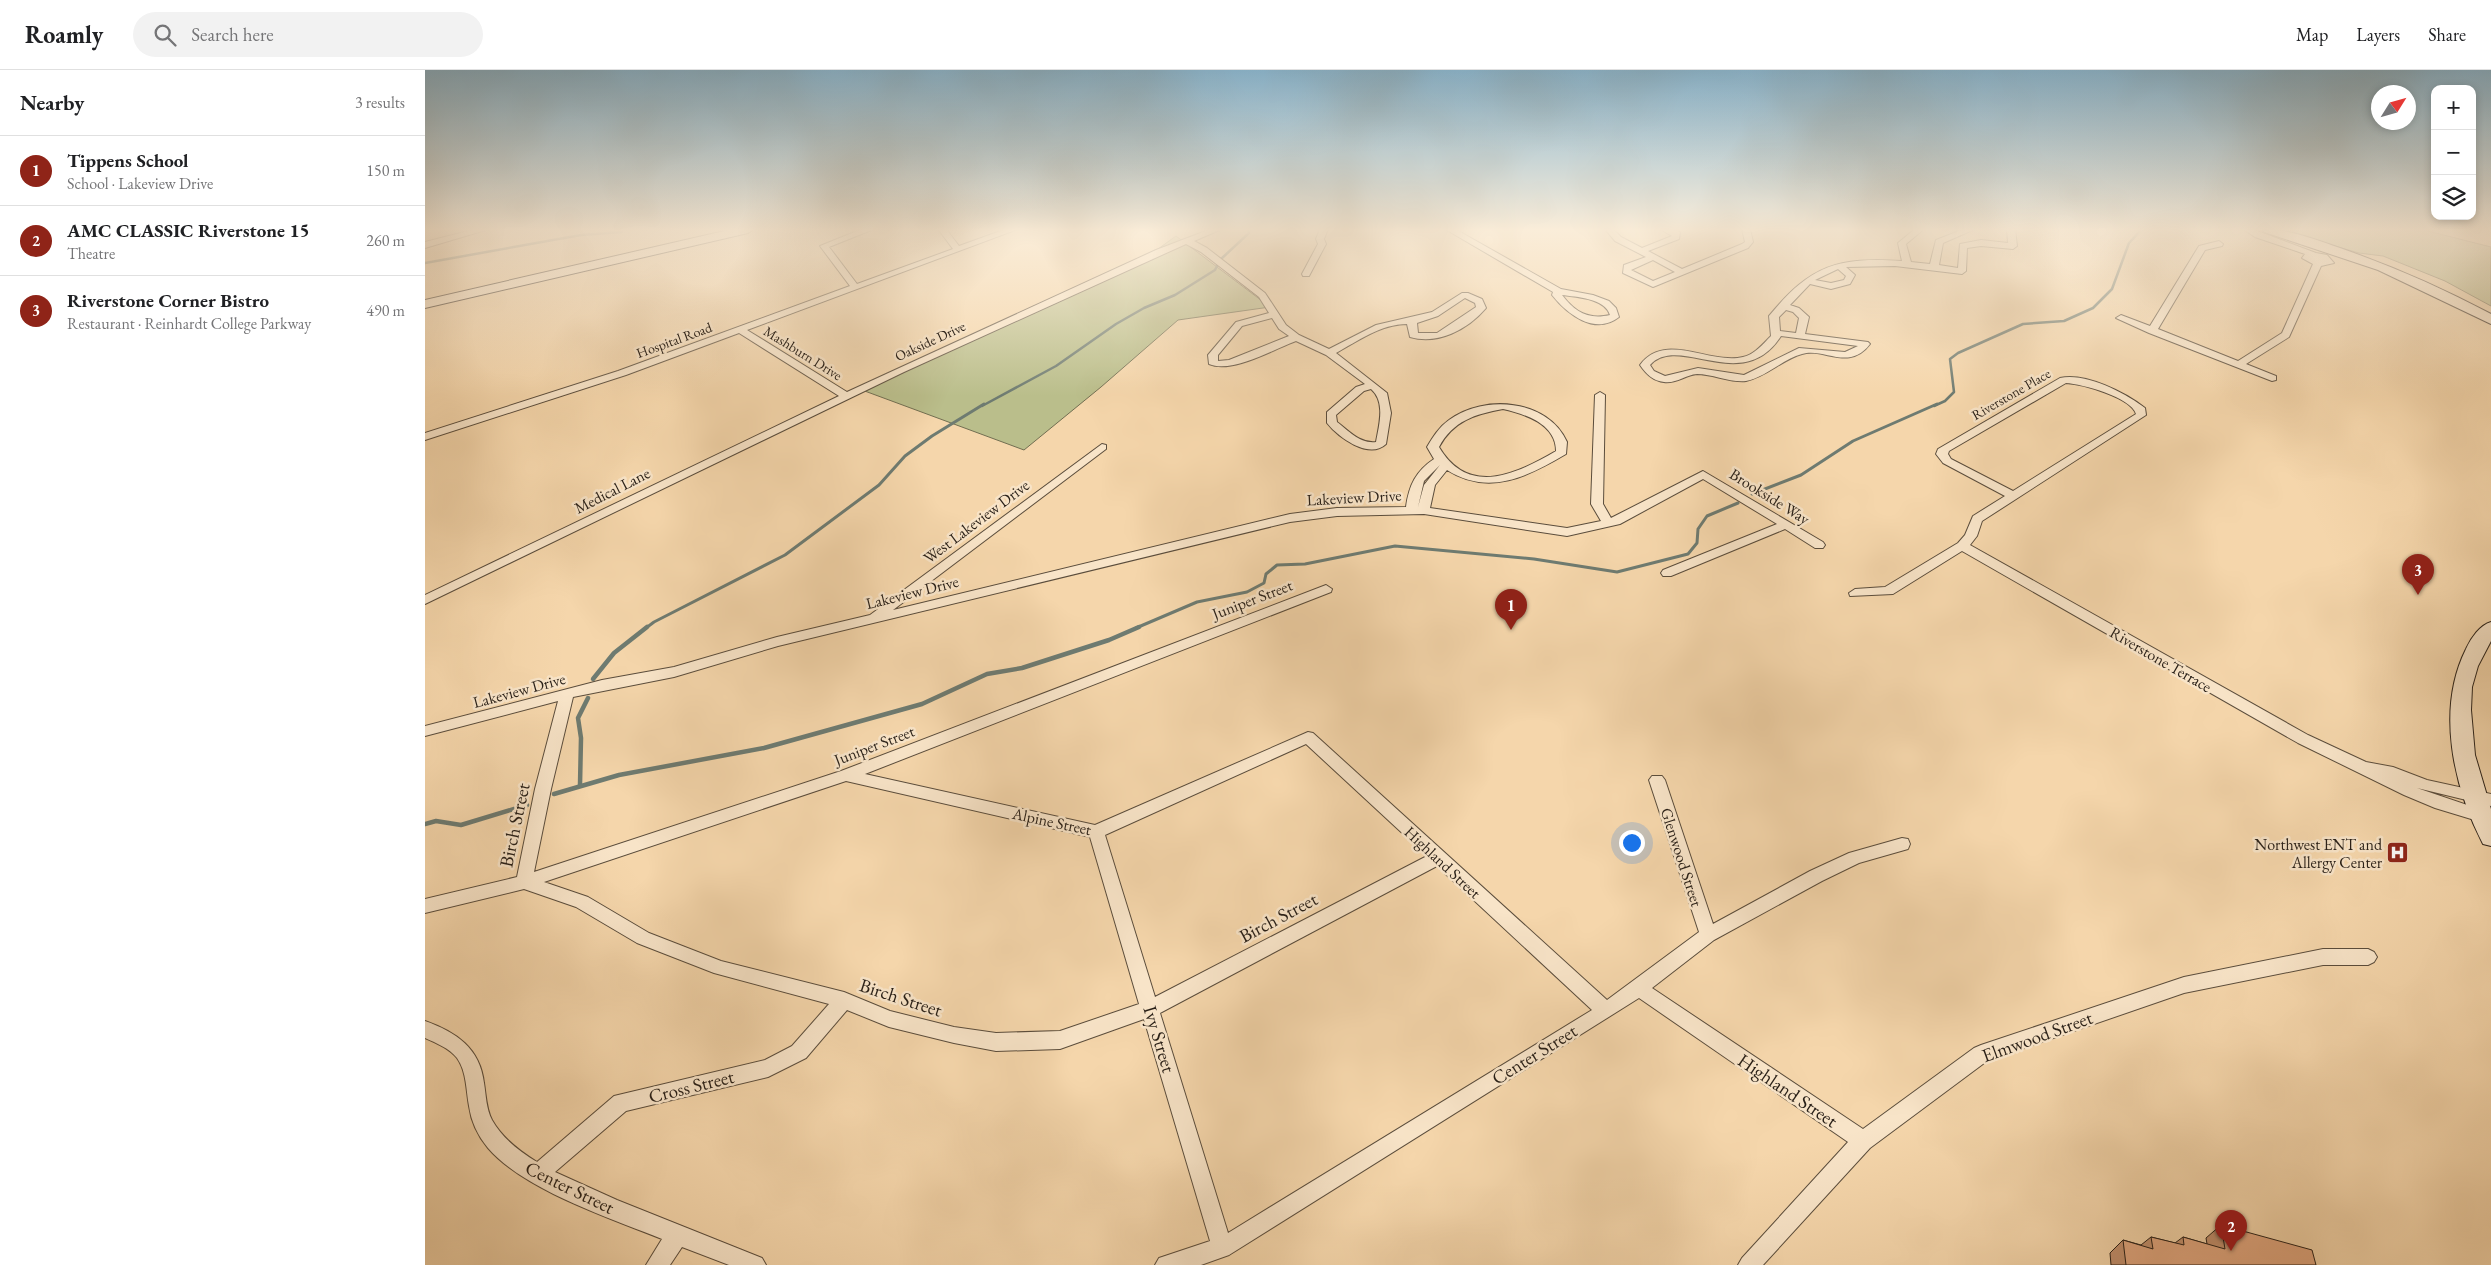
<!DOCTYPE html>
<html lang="en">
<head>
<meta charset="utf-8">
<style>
	:root { --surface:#fff; --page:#f2f2f2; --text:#202124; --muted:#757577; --line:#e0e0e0; --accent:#8f2418 }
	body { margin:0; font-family:"EB Garamond",serif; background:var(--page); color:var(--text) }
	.controls { position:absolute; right:15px; top:15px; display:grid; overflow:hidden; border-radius:10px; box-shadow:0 2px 8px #0003 }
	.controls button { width:45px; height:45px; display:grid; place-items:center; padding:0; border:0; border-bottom:1px solid var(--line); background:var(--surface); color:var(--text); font:25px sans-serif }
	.compass { position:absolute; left:1946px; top:15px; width:45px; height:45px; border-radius:50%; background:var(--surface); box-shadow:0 2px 8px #0003; rotate:53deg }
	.you { position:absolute; left:1206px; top:772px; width:18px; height:18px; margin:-12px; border:4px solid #fff; border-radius:50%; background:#1a73e8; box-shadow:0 0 0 8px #1a73e833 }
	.badge { display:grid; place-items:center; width:32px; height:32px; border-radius:50%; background:var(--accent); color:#fff; font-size:16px; font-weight:700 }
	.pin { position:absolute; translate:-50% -41px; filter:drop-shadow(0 1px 2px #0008) }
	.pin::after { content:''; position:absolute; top:26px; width:18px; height:15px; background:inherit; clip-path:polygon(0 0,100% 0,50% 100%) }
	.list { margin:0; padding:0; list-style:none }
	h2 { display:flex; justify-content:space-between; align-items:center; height:65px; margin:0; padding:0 20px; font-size:21px }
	h2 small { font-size:16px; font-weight:400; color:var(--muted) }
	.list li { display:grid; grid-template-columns:32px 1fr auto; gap:15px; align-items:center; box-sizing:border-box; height:70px; padding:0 20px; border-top:1px solid var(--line) }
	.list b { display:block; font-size:19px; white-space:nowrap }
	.list p { margin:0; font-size:16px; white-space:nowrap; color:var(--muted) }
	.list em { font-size:16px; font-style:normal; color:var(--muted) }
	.icon { flex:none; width:28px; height:28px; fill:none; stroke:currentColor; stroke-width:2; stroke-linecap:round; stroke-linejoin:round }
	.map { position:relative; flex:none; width:2066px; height:1195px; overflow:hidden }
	header { display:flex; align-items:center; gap:30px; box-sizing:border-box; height:70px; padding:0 25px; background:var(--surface); border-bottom:1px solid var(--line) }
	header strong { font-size:24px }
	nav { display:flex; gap:28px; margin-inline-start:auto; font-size:18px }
	.search { width:350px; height:45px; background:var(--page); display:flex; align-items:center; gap:12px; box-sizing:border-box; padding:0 18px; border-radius:28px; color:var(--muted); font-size:19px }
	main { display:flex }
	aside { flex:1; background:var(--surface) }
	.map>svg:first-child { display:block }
	.green { fill:#babe8b; stroke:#716e51 }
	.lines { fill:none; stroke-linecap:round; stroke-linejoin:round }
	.stream-far2 { stroke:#6e7b71; stroke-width:2.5 }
	.stream-far1 { stroke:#6e7b71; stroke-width:3 }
	.stream { stroke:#6e7b71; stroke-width:4.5 }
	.street-casing { stroke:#5b4d3c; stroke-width:2 }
	.secondary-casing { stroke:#281f17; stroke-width:2 }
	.street { fill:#f8e4c8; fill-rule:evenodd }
	.secondary { fill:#f8e4c8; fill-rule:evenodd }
	.wall { fill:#c2906e; stroke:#281f17 }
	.building { fill:#e1a780; stroke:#281f17 }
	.labels { text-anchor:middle; stroke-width:5; stroke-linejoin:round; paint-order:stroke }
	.far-street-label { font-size:14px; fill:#281f17; stroke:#f8e4c8 }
	.street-label { font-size:16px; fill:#281f17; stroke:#f8e4c8 }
	.poi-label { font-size:16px; fill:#281f17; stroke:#f8e4c8; text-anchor:end }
	.near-street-label { font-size:19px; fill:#281f17; stroke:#f8e4c8 }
</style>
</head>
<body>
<header>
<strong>Roamly</strong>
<div class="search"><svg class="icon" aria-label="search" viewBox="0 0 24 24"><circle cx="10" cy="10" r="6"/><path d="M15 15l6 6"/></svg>Search here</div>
<nav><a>Map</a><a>Layers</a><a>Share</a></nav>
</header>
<main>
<aside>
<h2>Nearby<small>3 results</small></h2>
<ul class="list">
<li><span class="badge">1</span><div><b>Tippens School</b><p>School · Lakeview Drive</p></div><em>150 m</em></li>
<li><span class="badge">2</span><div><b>AMC CLASSIC Riverstone 15</b><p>Theatre</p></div><em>260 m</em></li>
<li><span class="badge">3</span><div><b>Riverstone Corner Bistro</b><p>Restaurant · Reinhardt College Parkway</p></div><em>490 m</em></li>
</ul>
</aside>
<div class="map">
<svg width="2066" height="1195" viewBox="0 0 2066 1195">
	<rect width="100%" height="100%" fill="#f5d6ab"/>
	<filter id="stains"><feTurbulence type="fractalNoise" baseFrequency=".004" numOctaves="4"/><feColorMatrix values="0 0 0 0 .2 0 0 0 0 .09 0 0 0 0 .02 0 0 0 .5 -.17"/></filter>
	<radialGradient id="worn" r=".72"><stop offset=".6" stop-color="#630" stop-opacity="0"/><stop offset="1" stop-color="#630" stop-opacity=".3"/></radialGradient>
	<g class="green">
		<path d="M1850 159H1995L2066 177V236L2020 211 1958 186 1934 183Z"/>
		<path d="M751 166 845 237 753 250 676 317 599 380 437 320 733 179Z"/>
	</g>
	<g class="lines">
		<g class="stream-far2">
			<path d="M796 189 824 163V159"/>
			<path d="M0 193 156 165 197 162"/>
			<path d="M557 336 631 296 691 254 719 238 750 225 790 200 792 196"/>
			<path d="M1509 336 1520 331 1529 322 1525 289 1533 283 1598 254 1639 251 1668 238 1687 219 1704 173 1717 159"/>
		</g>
		<g class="stream-far1">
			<path d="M1327 424 1376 405 1428 371 1512 334"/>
			<path d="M221 558 229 552 360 485 454 415 480 386 507 366 559 334"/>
			<path d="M711 558 772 532 822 522 839 513 841 504 852 495 880 494 970 476 1109 489 1192 502 1263 484 1272 473 1273 459 1282 446 1313 433"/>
		</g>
		<g class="stream">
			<path d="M168 609 189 583 222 557"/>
			<path d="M155 715 156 668 153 648 163 628"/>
			<path d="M129 724 194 705 339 678 497 634 562 604 597 598 684 570 714 557"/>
			<path d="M0 754 11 751 36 755 102 735"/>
		</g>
		<defs>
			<g id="street">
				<path d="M51 159H64L0 178V172Z"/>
				<path d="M437 159H449L404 177 432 214 528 179 513 159H521L534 176 581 159H593L322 260 422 322 731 180 786 159H797L769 171 782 178 840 223 861 255 874 265 904 279 951 255 1007 242 1037 223H1043L1057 229 1061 238C1042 260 1013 275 985 267L982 254C956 254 933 271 911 283L962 323 966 343 961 374C944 390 913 367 902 353V342L931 317 940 314 901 285 871 271C849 279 807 304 784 294L783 285 811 252 844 243 834 227 776 182 761 174 479 302 0 534V525L414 326 314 263 201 305 0 370V363L193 301 425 216 395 176ZM1040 228 1050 233 1051 237 1012 263H993L992 253 1013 246ZM847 248 854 259 864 266 804 290 793 291V285L817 256ZM946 319C961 332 954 355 951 372 935 374 924 361 912 352L911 345 939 321Z"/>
				<path d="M895 159H903L899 169 901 174 884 206H878L877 204 893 174 891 169Z"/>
				<path d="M1020 159H1030L1136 219 1168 225 1184 231 1191 238 1194 247C1170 266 1142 244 1127 225L1128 222ZM1137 225C1151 227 1180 228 1185 245 1163 250 1150 242 1137 225Z"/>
				<path d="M1180 159H1188L1196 167 1217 178 1247 166 1235 159H1246L1255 162 1254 169 1223 181 1257 199 1317 174 1320 172 1317 159H1325L1328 172 1323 178 1228 217 1198 203 1199 195 1221 187 1190 171ZM1228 190 1250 202 1228 211 1206 200Z"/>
				<path d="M1490 159H1499L1481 174 1486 192 1505 194 1511 170 1539 159H1550L1518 173 1514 195 1533 198 1535 174 1556 170 1583 173 1582 159H1590L1592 176 1588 179 1556 176 1542 178 1541 201 1537 204 1470 196 1421 197 1430 205 1425 214 1406 219 1385 214 1365 235 1374 238 1384 247 1380 264 1443 272 1445 274C1424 302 1399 277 1377 284 1358 289 1341 307 1321 311 1306 313 1288 304 1272 304 1260 305 1251 314 1239 312 1228 311 1221 304 1215 295 1240 261 1285 295 1318 287 1329 285 1338 274 1346 266L1344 246C1386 195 1412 187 1477 191L1473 173ZM1413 199 1421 206 1419 210 1406 213 1390 210ZM1361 240 1368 242 1374 248 1371 263 1355 261 1354 247ZM1356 266 1433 276 1420 282 1374 278 1319 305 1273 298 1240 306 1229 301 1225 295C1254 263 1318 326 1356 266Z"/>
				<path d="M1818 159H1827L1891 183 1902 185 1909 193 1896 196 1864 267 1821 294 1851 306V310L1847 311 1724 263 1691 248 1696 245 1725 256 1774 176 1794 171 1798 174 1797 176 1780 180 1733 259 1813 291 1857 263 1888 194 1877 188 1880 184 1830 167Z"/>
				<path d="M1635 308C1660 302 1701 323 1720 338L1721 345 1557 451 1552 466 1545 475 1883 665 1941 692 1968 697 2002 710 2066 724V736L1992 718 2066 743V755L2010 738 1979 725 1873 673 1537 481 1468 524 1425 526 1424 523 1430 519 1460 517 1533 473 1540 465 1548 446 1580 426 1518 393 1511 384 1513 379ZM1641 313C1657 314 1706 327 1711 344L1588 421 1526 389 1523 384 1524 381Z"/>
				<path d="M1175 322 1180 325 1178 434 1186 448 1278 401 1398 472 1400 475 1398 478H1390L1360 459 1246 506H1238L1236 503 1238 500 1352 454 1278 409 1195 454 1142 466 999 444 912 446 865 452 353 576 249 607 148 627 126 719 109 802 416 701 901 515 907 519 906 522 440 704 670 755 883 662 888 663 1182 930 1274 862 1224 710 1227 706H1237L1240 710 1288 854 1385 801 1424 783 1477 768 1483 769 1485 774 1483 779 1434 793 1397 811 1289 870 1227 918 1438 1059 1549 978 1556 975 1759 907 1898 879H1943L1949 882 1952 887 1949 892 1943 895H1898L1759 923 1562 991 1445 1078 1338 1195H1313L1317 1188 1423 1072 1214 928 804 1185 776 1195H730L734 1188 785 1171 719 949 635 979 571 981 529 973 464 957 422 940 381 988 343 1007 201 1041 130 1102 192 1130 337 1188 341 1195H304L257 1177 245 1195H221L237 1169C185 1148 99 1120 63 1078 53 1066 46 1051 44 1036 41 1021 42 1002 32 988 24 978 11 973 0 968V951C31 962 55 978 59 1013 61 1025 61 1039 67 1050 77 1068 94 1081 112 1092L189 1026 340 990 367 976 404 934 289 903 212 873 151 837 99 819 0 843V829L92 807 110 719 133 631 0 666V656L177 610 249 597 352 567 445 545 677 374 681 375V379L468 540 865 444 912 438 981 437C984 415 991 401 1009 389L1002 377C1008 367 1014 357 1024 350 1059 324 1123 329 1142 372L1141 384C1104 406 1064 427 1022 400L1010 415 1005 438 1142 458 1176 451 1166 434 1170 325ZM1078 339C1100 344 1131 354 1131 381 1093 403 1044 428 1014 377 1028 351 1050 344 1078 339ZM1015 395 999 415 993 437 999 411ZM881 674 1002 786 730 927 680 765ZM421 711 665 767 714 934 635 961 571 963 529 957 465 941 419 922 296 891 224 863 163 827 119 812ZM1012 796 1167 940 803 1163 735 943Z"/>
			</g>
			<g id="secondary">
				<path d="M308 159H329L323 163 0 238V230Z"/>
				<path d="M1837 159C1864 159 1889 169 1915 178 1967 196 2017 218 2066 244V254L1953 200 1839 162Z"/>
				<path d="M2066 552V571L2053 596 2047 617 2046 640 2050 685 2066 739V776L2058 774C2028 716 2011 639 2041 579 2046 568 2055 555 2066 552Z"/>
			</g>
		</defs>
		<use href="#street" class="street-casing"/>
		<use href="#secondary" class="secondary-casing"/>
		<use href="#street" class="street"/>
		<use href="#secondary" class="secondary"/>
	</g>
	<path class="wall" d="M1796 1155 1891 1195H1686L1685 1183 1698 1170 1716 1175 1726 1167 1750 1173 1758 1167 1782 1174 1781 1168Z"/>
	<path class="building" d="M1796 1155 1887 1180 1891 1195H1701L1698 1170 1728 1179 1726 1167 1759 1175 1758 1167 1800 1179Z"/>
	<linearGradient id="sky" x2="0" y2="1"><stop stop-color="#89b6d0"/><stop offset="0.49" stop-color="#faedd9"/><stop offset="1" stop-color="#faedd9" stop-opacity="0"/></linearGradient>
	<rect width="2066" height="326" fill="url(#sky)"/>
	<defs>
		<symbol id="hospital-square" viewBox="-11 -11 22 22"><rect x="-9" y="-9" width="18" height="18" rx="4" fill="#8f2418" stroke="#f8e4c8"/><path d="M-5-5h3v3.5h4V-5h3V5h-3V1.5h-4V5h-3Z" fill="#fff"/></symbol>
	</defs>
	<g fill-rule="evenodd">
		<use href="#hospital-square" x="1960" y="770" width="25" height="25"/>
	</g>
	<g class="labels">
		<g class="far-street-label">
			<text transform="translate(249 270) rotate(-20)" y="5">Hospital Road</text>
			<text transform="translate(505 271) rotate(-25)" y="5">Oakside Drive</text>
			<text transform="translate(378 283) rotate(32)" y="5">Mashburn Drive</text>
			<text transform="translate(1586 324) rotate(-30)" y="5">Riverstone Place</text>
		</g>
		<g class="street-label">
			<text transform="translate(187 420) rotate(-27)" y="6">Medical Lane</text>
			<text transform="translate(1345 426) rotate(32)" y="6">Brookside Way</text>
			<text transform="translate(929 427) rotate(-3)" y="6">Lakeview Drive</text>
			<text transform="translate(551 451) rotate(-37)" y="6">West Lakeview Drive</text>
			<text transform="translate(487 522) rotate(-14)" y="6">Lakeview Drive</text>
			<text transform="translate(827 529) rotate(-21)" y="6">Juniper Street</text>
			<text transform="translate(1736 589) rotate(30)" y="6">Riverstone Terrace</text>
			<text transform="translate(94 620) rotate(-15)" y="6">Lakeview Drive</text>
			<text transform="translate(449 675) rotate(-21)" y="6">Juniper Street</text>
			<text transform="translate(627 751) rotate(12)" y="6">Alpine Street</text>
			<text transform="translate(1257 787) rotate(72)" y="6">Glenwood Street</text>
			<text transform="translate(1018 792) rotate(43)" y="6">Highland Street</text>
		</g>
		<g class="poi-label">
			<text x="1957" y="780">Northwest ENT and<tspan x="1957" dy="18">Allergy Center</tspan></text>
		</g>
		<g class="near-street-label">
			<text transform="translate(89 755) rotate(-78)" y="7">Birch Street</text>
			<text transform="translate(853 847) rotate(-28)" y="7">Birch Street</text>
			<text transform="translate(476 927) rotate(18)" y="7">Birch Street</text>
			<text transform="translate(1612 966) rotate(-20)" y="7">Elmwood Street</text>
			<text transform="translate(735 969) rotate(73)" y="7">Ivy Street</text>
			<text transform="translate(1109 984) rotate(-32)" y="7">Center Street</text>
			<text transform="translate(266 1016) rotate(-14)" y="7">Cross Street</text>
			<text transform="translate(1363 1020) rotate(34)" y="7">Highland Street</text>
			<text transform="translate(145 1117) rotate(26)" y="7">Center Street</text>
		</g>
	</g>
	<rect width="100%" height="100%" filter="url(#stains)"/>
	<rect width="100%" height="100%" fill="url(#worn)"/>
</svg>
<div class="controls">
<button>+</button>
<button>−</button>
<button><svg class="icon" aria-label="layers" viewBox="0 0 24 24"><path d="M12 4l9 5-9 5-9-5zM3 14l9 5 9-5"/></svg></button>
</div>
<svg class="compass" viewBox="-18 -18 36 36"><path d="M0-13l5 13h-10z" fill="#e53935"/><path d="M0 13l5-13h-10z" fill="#757577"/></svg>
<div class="you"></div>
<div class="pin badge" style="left:1086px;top:560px">1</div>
<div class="pin badge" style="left:1806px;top:1181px">2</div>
<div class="pin badge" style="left:1993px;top:525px">3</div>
</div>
</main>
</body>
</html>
